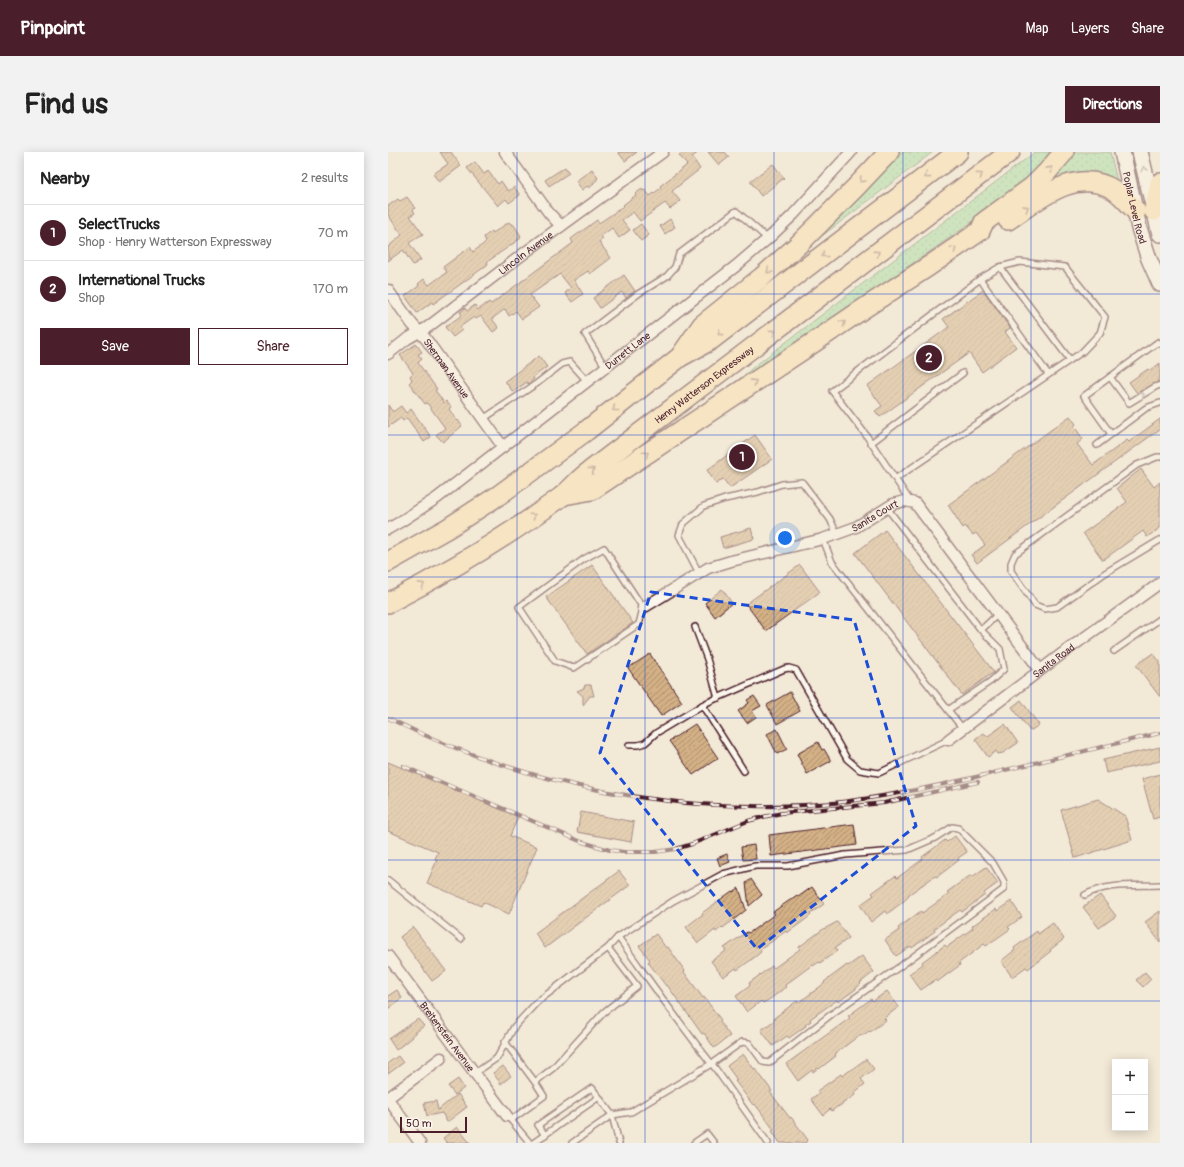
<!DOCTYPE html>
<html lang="en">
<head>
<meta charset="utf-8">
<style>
	:root { --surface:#fff; --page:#f2f2f2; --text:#222; --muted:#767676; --line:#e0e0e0; --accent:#4a1f2b }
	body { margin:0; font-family:Pangolin,sans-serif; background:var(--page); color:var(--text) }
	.controls { position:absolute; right:12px; bottom:12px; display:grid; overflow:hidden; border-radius:0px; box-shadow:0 2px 10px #0003 }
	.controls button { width:36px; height:36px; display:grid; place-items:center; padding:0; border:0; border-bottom:1px solid var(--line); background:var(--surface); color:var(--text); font:20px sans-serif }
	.scale { position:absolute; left:12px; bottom:10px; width:67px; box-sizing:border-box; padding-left:4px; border:2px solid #4a1f2b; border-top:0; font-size:11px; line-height:14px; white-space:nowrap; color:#4a1f2b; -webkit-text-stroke:3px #fbf7ec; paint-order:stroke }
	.you { position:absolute; left:397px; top:386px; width:14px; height:14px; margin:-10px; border:3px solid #fff; border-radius:50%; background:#1a73e8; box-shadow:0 0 0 6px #1a73e833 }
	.badge { display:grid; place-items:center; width:26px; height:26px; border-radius:50%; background:var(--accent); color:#fff; font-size:13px; font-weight:700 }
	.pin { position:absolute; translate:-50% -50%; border:2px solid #fff; box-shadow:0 1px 4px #0006 }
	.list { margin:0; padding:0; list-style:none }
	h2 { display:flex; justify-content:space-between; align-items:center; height:52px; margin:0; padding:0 16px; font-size:17px }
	h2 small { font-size:13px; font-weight:400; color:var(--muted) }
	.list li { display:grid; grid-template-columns:26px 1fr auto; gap:12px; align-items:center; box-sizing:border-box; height:56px; padding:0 16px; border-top:1px solid var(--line) }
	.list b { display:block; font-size:15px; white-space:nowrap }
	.list p { margin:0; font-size:13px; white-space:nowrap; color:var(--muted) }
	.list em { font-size:13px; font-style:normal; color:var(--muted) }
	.actions { display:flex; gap:8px; padding:12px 16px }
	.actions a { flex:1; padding:9px 0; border:1px solid var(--accent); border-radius:0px; text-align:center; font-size:14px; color:var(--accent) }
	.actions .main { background:var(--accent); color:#fff }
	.map { position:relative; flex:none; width:772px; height:991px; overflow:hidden; border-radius:0px }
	header { display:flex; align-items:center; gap:24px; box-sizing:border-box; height:56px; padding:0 20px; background:var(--accent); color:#fff }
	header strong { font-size:19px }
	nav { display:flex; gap:22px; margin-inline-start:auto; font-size:14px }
	.intro { display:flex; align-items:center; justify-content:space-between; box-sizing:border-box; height:96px; padding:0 24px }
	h1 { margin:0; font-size:28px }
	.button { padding:10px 18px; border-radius:0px; background:var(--accent); color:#fff; font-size:14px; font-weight:700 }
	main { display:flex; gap:24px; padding:0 24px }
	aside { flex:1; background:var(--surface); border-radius:0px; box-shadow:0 2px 10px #0003 }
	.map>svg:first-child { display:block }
	.grass { fill:url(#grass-dots); stroke:#767e66 }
	.building { fill:url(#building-hatch); stroke:#4a1f2b }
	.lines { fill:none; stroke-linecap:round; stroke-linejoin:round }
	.service-casing { stroke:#4a1f2b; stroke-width:8 }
	.minor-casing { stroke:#4a1f2b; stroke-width:13 }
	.secondary-casing { stroke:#4a1f2b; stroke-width:18 }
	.motorway-casing { stroke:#4a1f2b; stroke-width:22 }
	.service { stroke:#fbf7ec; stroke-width:5 }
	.minor { stroke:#fbf7ec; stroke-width:10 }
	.secondary { stroke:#fbf7ec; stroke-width:15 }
	.motorway { stroke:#faddab; stroke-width:19 }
	.rail-casing { stroke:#4a1f2b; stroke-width:4 }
	.rail { stroke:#fbf7ec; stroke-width:2.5; stroke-dasharray:8; stroke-linecap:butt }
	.oneway { stroke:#a27e6b }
	.oneway2 { stroke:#ab9695 }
	.marked { fill:none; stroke:#1d4ed8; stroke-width:3; stroke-dasharray:8 5; stroke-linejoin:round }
	.grid { fill:none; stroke:#1d4ed8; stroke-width:1; stroke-opacity:0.55 }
	.labels { text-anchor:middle; stroke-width:3.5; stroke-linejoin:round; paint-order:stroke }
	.street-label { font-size:10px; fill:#4a1f2b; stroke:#fbf7ec }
</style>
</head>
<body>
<header>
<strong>Pinpoint</strong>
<nav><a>Map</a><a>Layers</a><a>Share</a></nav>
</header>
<div class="intro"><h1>Find us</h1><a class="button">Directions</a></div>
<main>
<aside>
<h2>Nearby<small>2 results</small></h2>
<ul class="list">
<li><span class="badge">1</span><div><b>SelectTrucks</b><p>Shop · Henry Watterson Expressway</p></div><em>70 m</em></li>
<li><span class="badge">2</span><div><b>International Trucks</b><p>Shop</p></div><em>170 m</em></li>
</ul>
<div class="actions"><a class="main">Save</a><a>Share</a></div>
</aside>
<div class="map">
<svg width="772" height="991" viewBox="0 0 772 991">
	<defs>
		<pattern id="grass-dots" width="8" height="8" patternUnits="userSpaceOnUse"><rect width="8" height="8" fill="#a2dca1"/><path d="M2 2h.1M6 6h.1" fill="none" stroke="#8dbc8b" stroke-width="1.8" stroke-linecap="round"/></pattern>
		<pattern id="building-hatch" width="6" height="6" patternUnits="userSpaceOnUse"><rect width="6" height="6" fill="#d3b085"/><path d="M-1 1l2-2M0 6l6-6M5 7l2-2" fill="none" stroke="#ad8f6d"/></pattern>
	</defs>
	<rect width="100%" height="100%" fill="#f3e9d7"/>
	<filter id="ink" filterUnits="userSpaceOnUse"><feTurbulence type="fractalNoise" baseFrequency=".025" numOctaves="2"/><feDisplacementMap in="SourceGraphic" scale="8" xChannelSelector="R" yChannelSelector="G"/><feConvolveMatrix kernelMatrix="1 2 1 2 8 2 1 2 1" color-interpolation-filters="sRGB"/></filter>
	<g filter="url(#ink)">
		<g class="grass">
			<path d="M510 0H545L426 90 425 89Z"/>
			<path d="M647 0H668L660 10 596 62 453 161 342 235 368 213Z"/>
			<path d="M686 0H722L729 29 697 21 685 22 670 27 666 26Z"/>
		</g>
		<g class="building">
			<path d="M52 0H63L73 14 51 30 45 22 60 12Z"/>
			<path d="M230 0H249L237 9Z"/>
			<path d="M296 0H311L304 5 312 17 284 39 292 49 282 57 277 51 252 69 245 60 234 68 242 78 231 86 224 76 213 84 215 87 211 90 223 106 202 122 200 119 186 128 195 142 184 150 177 141 183 136 172 122 142 143 151 155 134 167 128 159 121 164 117 157 104 167 111 176 105 180 93 164 88 167 86 165 72 175 74 178 65 185 57 175 74 163 72 160 77 156 79 159 87 153 90 158 101 150 103 152 185 91 183 87 209 68 211 71 236 54 235 53 248 43 247 42 254 37 255 39 257 38 262 44 273 36 272 34 299 13 291 3Z"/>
			<path d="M320 0H337L341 5 331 13Z"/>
			<path d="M87 10 96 22 100 19 110 32 113 29 120 39 126 35 132 43 121 51 118 47 110 54 79 16Z"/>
			<path d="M385 12 396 26 373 44 362 29Z"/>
			<path d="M177 15 181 21 161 34 157 28Z"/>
			<path d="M204 17 210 26 209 27V28L205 31 206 32 201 36 199 34 194 38 188 29Z"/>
			<path d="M19 45 27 56 25 58 27 61 22 64 35 82 21 91 33 108 25 113 15 98 0 109V95L14 83 0 63V54L10 47 12 49Z"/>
			<path d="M282 67 287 75 277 82 272 74Z"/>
			<path d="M121 70 123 72 126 73 133 84H132L133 86 99 110 100 112 95 116 45 152 44 150 29 161 17 144 31 134 30 132 36 127 41 133 59 120 55 115 82 95 85 100 98 90 96 85 104 79 105 81Z"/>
			<path d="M253 72 261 83 253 89 245 78Z"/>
			<path d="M236 123 247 139 238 146 234 140 212 156 205 146Z"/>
			<path d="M595 138 622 176 617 180 628 195 594 220 581 201 492 265 487 259 494 254 479 234 561 175 555 167Z"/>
			<path d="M28 192 34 200 30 202 34 207 30 211 49 237 47 238 56 251 58 249 63 255 61 257 69 269 70 268 74 274 55 290 48 283 57 276 39 251 37 252 21 231 24 228 22 224 25 221 12 203Z"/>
			<path d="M151 204 159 215 145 225 146 227 140 232 139 230 125 240 117 229Z"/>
			<path d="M772 211V227L769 229 770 230 749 241 741 230 760 217 762 219Z"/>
			<path d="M0 253 4 259H6L13 254 18 261 23 257 43 285 36 290 19 266 15 269 13 266 0 275Z"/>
			<path d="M682 264 688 272 686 274 695 287 689 292 705 313 739 288 741 290 772 267V277L589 411 583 403 597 393 588 381 585 383 577 374 575 376 560 353Z"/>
			<path d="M367 283 384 307 342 336 335 327 328 332 319 318Z"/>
			<path d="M753 317 766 335 772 330V376L759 385 755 379 715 408 695 381 739 350 729 336Z"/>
			<path d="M363 376 366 387 335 396 332 385Z"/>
			<path d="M497 378 606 520 574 543 467 401Z"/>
			<path d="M204 413 245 471 199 502 158 445Z"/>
			<path d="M412 413 432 440 378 479 358 452Z"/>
			<path d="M334 437 344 451 327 465 317 451Z"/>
			<path d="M765 501 772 510V545L748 513Z"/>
			<path d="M262 502 294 550 273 564 240 516Z"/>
			<path d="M197 533H203L206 544H202L195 553V544L189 539 196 536Z"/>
			<path d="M402 540 412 559 389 572 379 553Z"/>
			<path d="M366 544 373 554 364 559 368 565 359 571 350 559 361 551 359 548Z"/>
			<path d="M633 548 651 573 642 579 624 555Z"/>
			<path d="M307 572 330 606 305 623 281 589Z"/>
			<path d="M617 572 630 591 615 601 610 602 608 599 600 605 587 587 595 581 600 584Z"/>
			<path d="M389 577 399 597 389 602 379 582Z"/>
			<path d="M430 590 434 598 436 597 443 609 419 622 409 602Z"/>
			<path d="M772 595V609L718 621 715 608Z"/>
			<path d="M0 610 130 665 122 684 149 695 121 762 95 750 93 754 39 731 49 708 47 707 50 700 0 679Z"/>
			<path d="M772 622V665L765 667 754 627Z"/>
			<path d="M710 647 737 664 744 688 687 706 673 658Z"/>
			<path d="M193 660 246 670 243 690 189 680Z"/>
			<path d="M466 672 469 693 383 704 381 683Z"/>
			<path d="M567 684 579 700 570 706 571 708 549 725 547 724 520 743 521 744 516 749 499 762 497 759 483 770 472 753 486 743 484 741 507 724 509 726 535 707 534 705 557 688 559 690Z"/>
			<path d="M366 693 368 707 355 708 353 695Z"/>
			<path d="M339 702 342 710 332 714 329 706Z"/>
			<path d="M598 715 610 731 596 741 597 743 574 760 572 758 546 777 547 779 524 796 523 794 508 804 497 788 511 778 510 776 533 759 534 761 561 742 559 740 583 723 584 725Z"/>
			<path d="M231 719 242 733 157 796 147 781Z"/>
			<path d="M363 727 374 743 361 754 358 731Z"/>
			<path d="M424 735 436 752 422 762 423 763 417 768 399 781 398 779 372 798 373 800 367 805 349 818 348 816 335 825 323 809 338 799 336 796 359 780 361 781 387 762 385 760 409 743 410 745Z"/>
			<path d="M351 736 358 758 335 776 334 775 328 780 327 778 310 791 298 775 315 762 314 761 344 739 345 740Z"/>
			<path d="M712 743 728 764 711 776 695 755Z"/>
			<path d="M623 749 634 765 620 775 622 777 598 794 596 792 571 811 572 813 549 830 547 828 533 838 521 822 535 812 534 810 557 793 559 795 585 776 584 774 608 757 609 759Z"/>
			<path d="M772 759V790L757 770Z"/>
			<path d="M449 770 461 786 447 796 449 799 432 811 431 810 425 814 424 813 397 833 398 835 382 847 375 851 373 849 359 860 348 844 362 834 361 831 384 814 386 816 412 797 411 795 434 778Z"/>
			<path d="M665 771 676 787 662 798 663 799 640 817 638 815 624 825 613 809 627 798 626 796 649 779 650 782Z"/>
			<path d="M25 775 58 819 44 829 12 785Z"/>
			<path d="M268 782 278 796 280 795 297 819 296 820 315 846 316 845 333 868 332 870 342 884 326 896 316 881 314 882 279 833 278 834 260 810 262 808 251 794Z"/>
			<path d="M474 804 486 820 472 831 473 832 467 837H468L450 850 449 848 422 867 423 869 417 873 418 874 401 886 399 884 385 894 373 878 387 868 386 866 409 849 410 851 437 831 436 830 459 813 460 814Z"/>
			<path d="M757 820 763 827 755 835 748 828Z"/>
			<path d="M9 838 14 846 0 857V844Z"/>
			<path d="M499 839 511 855 496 866 498 868 482 880 481 879 474 884 473 882 447 902 448 904 431 917 430 916 425 920 424 918 410 929 398 912 462 866 460 864 483 847 485 849Z"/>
			<path d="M30 867 36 874 28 880V881L23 885H24L8 898 1 887Z"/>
			<path d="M355 902 366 917 367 916 384 939 382 940 402 966 403 965 420 988 417 991H392L384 979 386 978 367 952 365 953 347 929 349 928 339 914Z"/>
			<path d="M10 904 15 911 0 922V911Z"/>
			<path d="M478 907 486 917 473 927 477 932 466 941 467 943 450 955V954L444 959 442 957 435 963 423 947 431 941 429 939 453 922 454 924Z"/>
			<path d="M115 914 123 924 113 932 105 921Z"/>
			<path d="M70 927 76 936 67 943 60 934Z"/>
			<path d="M70 942 79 955 59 970 54 961 39 964 36 951 48 949 50 958Z"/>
			<path d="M69 975 82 991H59L55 986Z"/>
		</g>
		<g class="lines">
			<defs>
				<g id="service">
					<path d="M612 115 682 208"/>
					<path d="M592 127 660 222"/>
					<path d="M218 216 197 182 250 142 279 124 287 115 291 102 348 59 380 87"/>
					<path d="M722 225 741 251 767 235 772 233"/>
					<path d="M95 267 148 232 174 212 182 210 200 230"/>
					<path d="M723 282 696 244 770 190 772 192"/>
					<path d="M483 291 575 221"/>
					<path d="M709 293 758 256 772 251"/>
					<path d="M772 305H769L749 313 627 402 623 411V419L647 453 657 457 669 455 717 421 772 388"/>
					<path d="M507 327 694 200 712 181 717 165 677 115 632 110 612 115 592 127 444 239 478 283 522 349"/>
					<path d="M499 356 593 478"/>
					<path d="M435 387 444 410 575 577"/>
					<path d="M216 396 255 456 251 472 186 516 167 509 131 455 196 407Z"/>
					<path d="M311 421 291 383 295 372 316 354 337 347 370 340 394 332 414 330 442 367 449 382"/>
					<path d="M307 475 319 507 330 546"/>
					<path d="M726 499 772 467"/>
					<path d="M314 553 356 619"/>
					<path d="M560 558 603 529 616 517 612 497 593 478 610 462"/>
					<path d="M241 593H250L257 591 268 581 318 551 396 517 401 516 408 518 459 607 472 618 491 621 560 588"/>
					<path d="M0 728 73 787"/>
					<path d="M697 743C719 731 747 734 772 733"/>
					<path d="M220 796 230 785"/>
					<path d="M117 890 147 930"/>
					<path d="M87 921 109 906 126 875 149 850 220 796 249 834 216 860 165 916 147 930 156 944 123 968"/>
					<path d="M121 966 142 991"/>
					<path d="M157 983 150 973 204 936 224 963 184 991"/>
					<path d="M145 991 211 945"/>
					<path d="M231 991 224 963 243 960 323 912 354 890 361 891 375 910 381 911 445 861 514 813 616 737V730L605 711 570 676 564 675 547 686 519 698 457 703 400 714H367L335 722 285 749 230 785C262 829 293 874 327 916L380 991"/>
					<path d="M306 991 319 982 326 991"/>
				</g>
				<g id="minor">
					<path d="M117 0 161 61 173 74"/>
					<path id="s1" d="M0 138 24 172 38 187 115 295"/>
					<path id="s2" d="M0 202 19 187 40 175 139 99 275 0"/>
					<path id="s3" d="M0 377 12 370 49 346 348 114 383 84 405 63 463 0"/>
					<path id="s4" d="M255 456 320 416 343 409 435 387 468 375 505 352 517 349 527 351 652 518"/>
					<path id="s5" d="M560 588 675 501 772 431"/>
					<path id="s6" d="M0 804 68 896 119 964"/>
					<path d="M0 946 53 906"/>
					<path d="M0 947 32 991"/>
				</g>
				<g id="secondary">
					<path id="s7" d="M734 0 751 76 761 107 772 132"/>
					<path d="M752 0 772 82"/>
				</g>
				<g id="motorway">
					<path d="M766 59 772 31"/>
					<path d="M620 68C650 48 688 14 726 38 734 43 741 52 748 59"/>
					<path d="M294 202 314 173 374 125 410 93 467 36 501 0"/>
					<path d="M176 343 204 338 422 193 478 155 541 114 592 79 596 70 644 35 659 20 676 0"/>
					<path d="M0 410 60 376 111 343 198 279 292 205 323 188 570 0"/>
					<path id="s8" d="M0 451C60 420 119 385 173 345 182 338 189 329 198 322L622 0"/>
				</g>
			</defs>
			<use href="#service" class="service-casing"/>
			<use href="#minor" class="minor-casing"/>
			<use href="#secondary" class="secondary-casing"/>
			<use href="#motorway" class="motorway-casing"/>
			<use href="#service" class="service"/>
			<use href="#minor" class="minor"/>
			<use href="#secondary" class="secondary"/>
			<use href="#motorway" class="motorway"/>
			<defs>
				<g id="rail">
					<path d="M0 566C136 634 293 665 445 651 500 645 555 633 609 620 663 607 718 594 772 581"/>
					<path d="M15 614 194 690 222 698 236 700H267L288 697 304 692 360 669 375 665 394 661 496 651 590 630"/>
				</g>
			</defs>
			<use href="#rail" class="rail-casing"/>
			<use href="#rail" class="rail"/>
		</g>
		<defs><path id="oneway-chevron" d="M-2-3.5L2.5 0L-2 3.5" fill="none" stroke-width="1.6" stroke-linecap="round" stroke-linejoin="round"/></defs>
		<g class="oneway">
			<use href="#oneway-chevron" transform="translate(662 17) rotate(-48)"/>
			<use href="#oneway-chevron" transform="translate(592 23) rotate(-37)"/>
			<use href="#oneway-chevron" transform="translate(539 24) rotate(143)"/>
			<use href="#oneway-chevron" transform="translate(474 28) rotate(133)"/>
			<use href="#oneway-chevron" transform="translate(638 56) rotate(-33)"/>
			<use href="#oneway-chevron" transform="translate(566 97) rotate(-35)"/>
			<use href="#oneway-chevron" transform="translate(489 101) rotate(-37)"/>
			<use href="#oneway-chevron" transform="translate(436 103) rotate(143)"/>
			<use href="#oneway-chevron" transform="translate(381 119) rotate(138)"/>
			<use href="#oneway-chevron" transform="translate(455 171) rotate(-35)"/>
			<use href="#oneway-chevron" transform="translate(385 180) rotate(-37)"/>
			<use href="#oneway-chevron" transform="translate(332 181) rotate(143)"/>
			<use href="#oneway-chevron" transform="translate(366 230) rotate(-33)"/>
			<use href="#oneway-chevron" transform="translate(227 257) rotate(142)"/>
			<use href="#oneway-chevron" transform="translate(258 302) rotate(-34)"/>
			<use href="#oneway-chevron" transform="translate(204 318) rotate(-37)"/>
			<use href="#oneway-chevron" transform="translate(145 364) rotate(-34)"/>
			<use href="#oneway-chevron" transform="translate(34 433) rotate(-29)"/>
		</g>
		<g class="oneway2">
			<use href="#oneway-chevron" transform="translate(756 17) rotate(-103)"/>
			<use href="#oneway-chevron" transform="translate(754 243) rotate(-32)"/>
		</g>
	</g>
	<path d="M0 0H772V991H0ZM263 440 466 468 528 674 369 797 212 601Z" fill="#f3e9d7" fill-opacity=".55" fill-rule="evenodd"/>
	<path class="marked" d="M263 440 466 468 528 674 369 797 212 601Z"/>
	<path class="grid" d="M129 0V991M257 0V991M386 0V991M515 0V991M643 0V991M0 142H772M0 283H772M0 425H772M0 566H772M0 708H772M0 849H772"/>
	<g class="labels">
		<g class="street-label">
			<text dy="4" stroke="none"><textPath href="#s7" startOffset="57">Poplar Level Road</textPath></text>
			<text dy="4" stroke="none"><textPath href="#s2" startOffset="171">Lincoln Avenue</textPath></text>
			<text dy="4" stroke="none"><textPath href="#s3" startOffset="299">Durrett Lane</textPath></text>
			<text dy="4" stroke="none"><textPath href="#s1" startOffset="98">Sherman Avenue</textPath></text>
			<text dy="4" stroke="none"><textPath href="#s8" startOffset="385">Henry Watterson Expressway</textPath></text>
			<text dy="4" stroke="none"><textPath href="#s4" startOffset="252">Sanita Court</textPath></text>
			<text dy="4" stroke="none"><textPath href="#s5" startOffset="132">Sanita Road</textPath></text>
			<text dy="4" stroke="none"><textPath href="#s6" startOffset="100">Breitenstein Avenue</textPath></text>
		</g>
	</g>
</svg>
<div class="controls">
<button>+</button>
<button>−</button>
</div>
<div class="scale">50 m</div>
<div class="you"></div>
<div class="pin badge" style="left:354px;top:305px">1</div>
<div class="pin badge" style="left:541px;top:206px">2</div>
</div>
</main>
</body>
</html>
